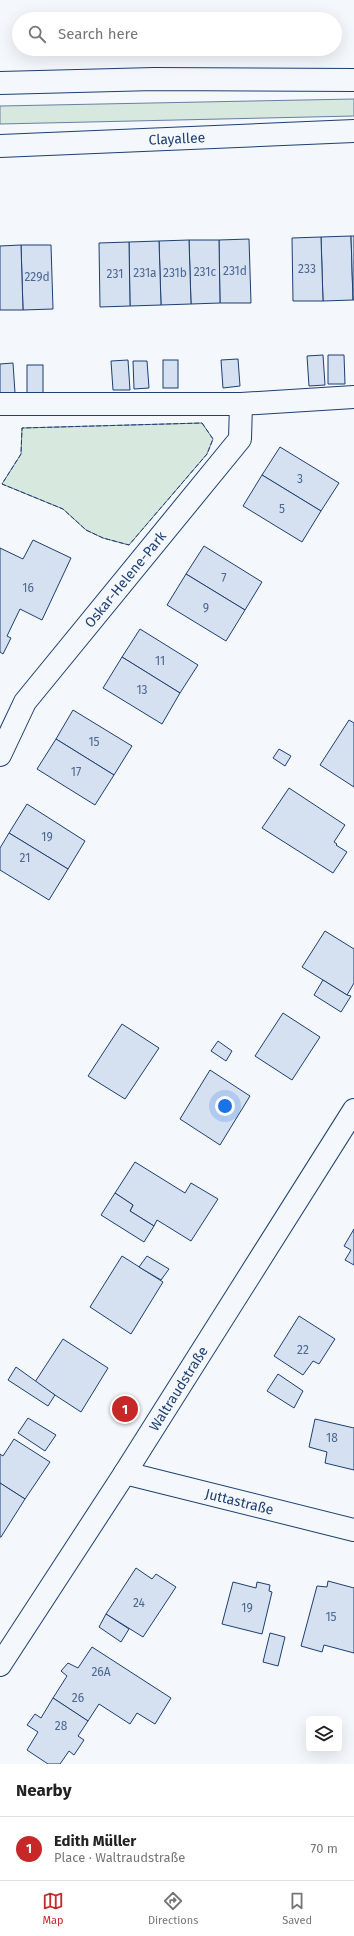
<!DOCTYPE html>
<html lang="en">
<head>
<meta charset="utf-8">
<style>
	:root { --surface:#fff; --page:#f6f6f6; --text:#222; --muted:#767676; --line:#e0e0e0; --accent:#c62828 }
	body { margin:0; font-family:"Fira Sans",sans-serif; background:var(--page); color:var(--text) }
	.controls { position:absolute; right:12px; bottom:12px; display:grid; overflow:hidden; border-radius:6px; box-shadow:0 4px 16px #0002 }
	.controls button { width:36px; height:36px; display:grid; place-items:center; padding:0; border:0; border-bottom:1px solid var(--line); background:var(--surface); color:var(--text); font:20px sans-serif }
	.you { position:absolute; left:225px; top:1106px; width:14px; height:14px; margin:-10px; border:3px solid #fff; border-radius:50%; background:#1a73e8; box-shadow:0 0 0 6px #1a73e833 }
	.badge { display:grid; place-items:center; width:26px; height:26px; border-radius:50%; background:var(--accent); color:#fff; font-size:13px; font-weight:700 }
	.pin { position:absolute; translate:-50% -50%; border:2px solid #fff; box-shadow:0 1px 4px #0006 }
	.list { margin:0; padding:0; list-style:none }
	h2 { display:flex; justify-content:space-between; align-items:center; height:52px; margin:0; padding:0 16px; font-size:17px }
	h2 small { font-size:13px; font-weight:400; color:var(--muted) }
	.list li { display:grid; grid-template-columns:26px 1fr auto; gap:12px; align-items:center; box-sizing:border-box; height:64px; padding:0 16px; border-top:1px solid var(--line) }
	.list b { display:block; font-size:15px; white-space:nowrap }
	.list p { margin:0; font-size:13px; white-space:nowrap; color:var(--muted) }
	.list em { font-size:13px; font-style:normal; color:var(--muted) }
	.icon { flex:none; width:22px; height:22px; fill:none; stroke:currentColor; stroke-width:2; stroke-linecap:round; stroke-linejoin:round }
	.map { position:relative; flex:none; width:354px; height:1764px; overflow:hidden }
	.search { position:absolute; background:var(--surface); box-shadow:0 4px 16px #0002; left:12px; right:12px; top:12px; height:44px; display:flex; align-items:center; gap:10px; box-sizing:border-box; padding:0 14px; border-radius:22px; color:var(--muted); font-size:15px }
	.sheet { height:116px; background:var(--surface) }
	nav { display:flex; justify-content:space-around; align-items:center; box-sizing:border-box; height:56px; border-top:1px solid var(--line); background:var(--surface); font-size:11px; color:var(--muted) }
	nav a { display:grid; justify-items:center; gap:2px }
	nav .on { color:var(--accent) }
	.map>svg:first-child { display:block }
	.green { fill:#d7e8df; stroke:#687fa3 }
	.building { fill:#d5e0f0; stroke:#1d3f73 }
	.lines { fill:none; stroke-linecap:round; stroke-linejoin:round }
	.street-casing { stroke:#1d3f73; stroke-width:24 }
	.secondary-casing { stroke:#1d3f73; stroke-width:24 }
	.street { stroke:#f4f7fb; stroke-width:22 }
	.secondary { stroke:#f4f7fb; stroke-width:22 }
	.fence { stroke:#1d3f73; stroke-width:1; stroke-dasharray:5 2; stroke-linecap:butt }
	.labels { text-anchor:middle; stroke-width:3; stroke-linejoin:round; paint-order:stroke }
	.number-label { font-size:12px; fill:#4b6792 }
	.street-label { font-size:14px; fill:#1d3f73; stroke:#f4f7fb }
</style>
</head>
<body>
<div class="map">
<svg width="354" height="1764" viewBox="0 0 354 1764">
	<rect width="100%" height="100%" fill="#f4f7fb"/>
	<g class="green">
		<path d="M354 99V116L0 124V106Z"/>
		<path d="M202 423 213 439 207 454 129 545 103 538 86 530 63 509 2 484 21 454 22 428Z"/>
	</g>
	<g class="building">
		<path d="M351 236 353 300 323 301 321 237Z"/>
		<path d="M351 236H354V300H353Z"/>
		<path d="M321 237 323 301H293L292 238Z"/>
		<path d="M249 239 251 303H220L219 240Z"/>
		<path d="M189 240H219L220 303 191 304Z"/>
		<path d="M189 240 191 304 161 305 159 241Z"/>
		<path d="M159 241 161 305 130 306 129 242Z"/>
		<path d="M129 242 130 306 100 307 99 243Z"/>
		<path d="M21 245H51L53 309 23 310Z"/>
		<path d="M21 245 23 310H0V246Z"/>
		<path d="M323 355 325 385 309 386 307 356Z"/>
		<path d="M328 355H344L345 384H328Z"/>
		<path d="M238 359 240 386 223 388 221 360Z"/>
		<path d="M128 360 130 390H113L111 361Z"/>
		<rect x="163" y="360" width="15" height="28"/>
		<path d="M133 361H147L149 388 134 389Z"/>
		<path d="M13 363 15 393 0 394V364Z"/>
		<rect x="27" y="365" width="16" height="28"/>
		<path d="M280 447 339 483 321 511 262 475Z"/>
		<path d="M262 475 321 511 302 542 243 506Z"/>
		<path d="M33 540 71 558 42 620 20 609 7 636 11 638 3 654 0 652V548L23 559Z"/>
		<path d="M204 546 262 582 245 610 186 574Z"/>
		<path d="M186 574 245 610 226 641 167 605Z"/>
		<path d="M140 629 198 665 180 693 122 657Z"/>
		<path d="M122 657 180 693 162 724 103 688Z"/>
		<path d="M73 710 132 746 114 775 56 739Z"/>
		<path d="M349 720 354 723V787L320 765Z"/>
		<path d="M56 739 114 775 95 805 37 769Z"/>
		<path d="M279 749 291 756 285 766 273 758Z"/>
		<path d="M289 788 345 825 334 842 337 844 336 845 347 852 333 873 262 828Z"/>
		<path d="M27 804 85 841 68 869 9 833Z"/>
		<path d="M9 833 68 869 49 900 0 870V848Z"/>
		<path d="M325 931 354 949V983L347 995 302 967Z"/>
		<path d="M323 980 347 995 351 996 341 1012 314 995Z"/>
		<path d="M283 1013 320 1037 292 1080 255 1056Z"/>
		<path d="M122 1024 159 1048 125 1099 88 1076Z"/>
		<path d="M218 1041 232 1051 226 1061 211 1051Z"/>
		<path d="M210 1070 250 1096 220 1145 180 1119Z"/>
		<path d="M135 1162 185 1193 191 1183 218 1199 191 1241 157 1220 154 1226 130 1211 133 1205 115 1193Z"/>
		<path d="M115 1193 133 1205 130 1211 154 1226 144 1242 101 1215Z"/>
		<path d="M354 1229V1265L345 1260 351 1250 344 1246Z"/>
		<path d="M122 1256 163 1282 131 1334 90 1307Z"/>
		<path d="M147 1256 169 1269 161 1280 139 1267Z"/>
		<path d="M299 1316 335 1339 319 1364 313 1361 303 1375 274 1356Z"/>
		<path d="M63 1339 108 1368 81 1412 35 1382Z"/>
		<path d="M16 1367 55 1395 48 1406 8 1380Z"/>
		<path d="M278 1374 303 1391 294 1408 267 1391Z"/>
		<path d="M28 1418 56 1435 45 1451 18 1433Z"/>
		<path d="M315 1419 354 1428V1470L325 1463 327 1452 309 1447Z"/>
		<path d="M14 1439 50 1462 25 1499 0 1483V1454L3 1456Z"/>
		<path d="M0 1483 25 1499 1 1537H0Z"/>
		<path d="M136 1568 152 1579 156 1574 176 1587 143 1637 106 1614Z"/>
		<path d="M328 1581 354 1588V1653L324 1645 322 1652 301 1646 317 1586 327 1587Z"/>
		<path d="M233 1582 256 1588 257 1582 270 1585 269 1591 272 1592 262 1634 222 1624Z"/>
		<path d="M106 1614 129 1629 121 1642 99 1627Z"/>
		<path d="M270 1633 285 1637 278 1666 263 1662Z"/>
		<path d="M92 1647 171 1698 155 1724 137 1713 130 1724 99 1704 88 1721 53 1698 67 1676 61 1671 68 1663 78 1668Z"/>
		<path d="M53 1698 88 1721 78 1736 84 1740 74 1755 69 1751 60 1764H48L27 1750 38 1732 27 1725 35 1714 41 1718Z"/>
	</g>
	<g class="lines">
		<defs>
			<g id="street">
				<path d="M0 404H241L354 397"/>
				<path id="s1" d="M0 755 25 702 240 439 241 404"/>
				<path id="s2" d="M125 1473 354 1530"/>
				<path id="s3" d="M0 1665 125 1473 354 1110"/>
			</g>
			<g id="secondary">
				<path d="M0 83 154 79 354 80"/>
				<path id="s4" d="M0 146 354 131"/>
			</g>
		</defs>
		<use href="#street" class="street-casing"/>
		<use href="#secondary" class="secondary-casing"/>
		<use href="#street" class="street"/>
		<use href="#secondary" class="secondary"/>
		<path class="fence" d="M202 423 213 439 207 454 129 545 103 538 86 530 63 509 2 484 21 454 22 428Z"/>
	</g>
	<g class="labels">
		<g class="number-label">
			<text x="307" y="273">233</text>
			<text x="235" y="275">231d</text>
			<text x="205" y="276">231c</text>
			<text x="145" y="277">231a</text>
			<text x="175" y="277">231b</text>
			<text x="115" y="278">231</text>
			<text x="37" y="281">229d</text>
			<text x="300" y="483">3</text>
			<text x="282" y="513">5</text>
			<text x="224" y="582">7</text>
			<text x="28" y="592">16</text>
			<text x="206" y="612">9</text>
			<text x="160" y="665">11</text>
			<text x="142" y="694">13</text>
			<text x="94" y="746">15</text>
			<text x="76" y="776">17</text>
			<text x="47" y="841">19</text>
			<text x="25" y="862">21</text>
			<text x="303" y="1354">22</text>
			<text x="332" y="1442">18</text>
			<text x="139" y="1607">24</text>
			<text x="247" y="1612">19</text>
			<text x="331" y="1621">15</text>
			<text x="101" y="1676">26A</text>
			<text x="78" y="1702">26</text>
			<text x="61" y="1730">28</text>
		</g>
		<g class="street-label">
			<text dy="5" stroke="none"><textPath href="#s4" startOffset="177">Clayallee</textPath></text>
			<text dy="5" stroke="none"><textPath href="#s1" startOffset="217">Oskar-Helene-Park</textPath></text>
			<text dy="5" stroke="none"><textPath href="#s3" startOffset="329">Waltraudstraße</textPath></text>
			<text dy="5" stroke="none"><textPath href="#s2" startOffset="118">Juttastraße</textPath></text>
		</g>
	</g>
</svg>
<div class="controls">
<button><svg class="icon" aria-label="layers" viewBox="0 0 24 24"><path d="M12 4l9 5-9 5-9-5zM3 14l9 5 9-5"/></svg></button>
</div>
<div class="you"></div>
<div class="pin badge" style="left:125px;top:1409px">1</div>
<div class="search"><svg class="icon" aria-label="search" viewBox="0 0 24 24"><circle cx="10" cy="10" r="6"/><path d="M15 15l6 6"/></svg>Search here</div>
</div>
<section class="sheet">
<h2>Nearby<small></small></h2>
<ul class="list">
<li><span class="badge">1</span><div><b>Edith Müller</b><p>Place · Waltraudstraße</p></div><em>70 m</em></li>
</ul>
</section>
<nav>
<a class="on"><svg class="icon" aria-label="map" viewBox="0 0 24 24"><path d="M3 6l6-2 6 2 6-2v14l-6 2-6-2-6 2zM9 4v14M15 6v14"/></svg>Map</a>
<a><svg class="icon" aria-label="directions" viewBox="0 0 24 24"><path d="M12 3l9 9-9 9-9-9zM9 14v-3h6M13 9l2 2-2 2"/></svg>Directions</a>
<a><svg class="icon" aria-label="saved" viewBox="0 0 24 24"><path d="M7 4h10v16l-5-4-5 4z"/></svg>Saved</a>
</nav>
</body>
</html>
